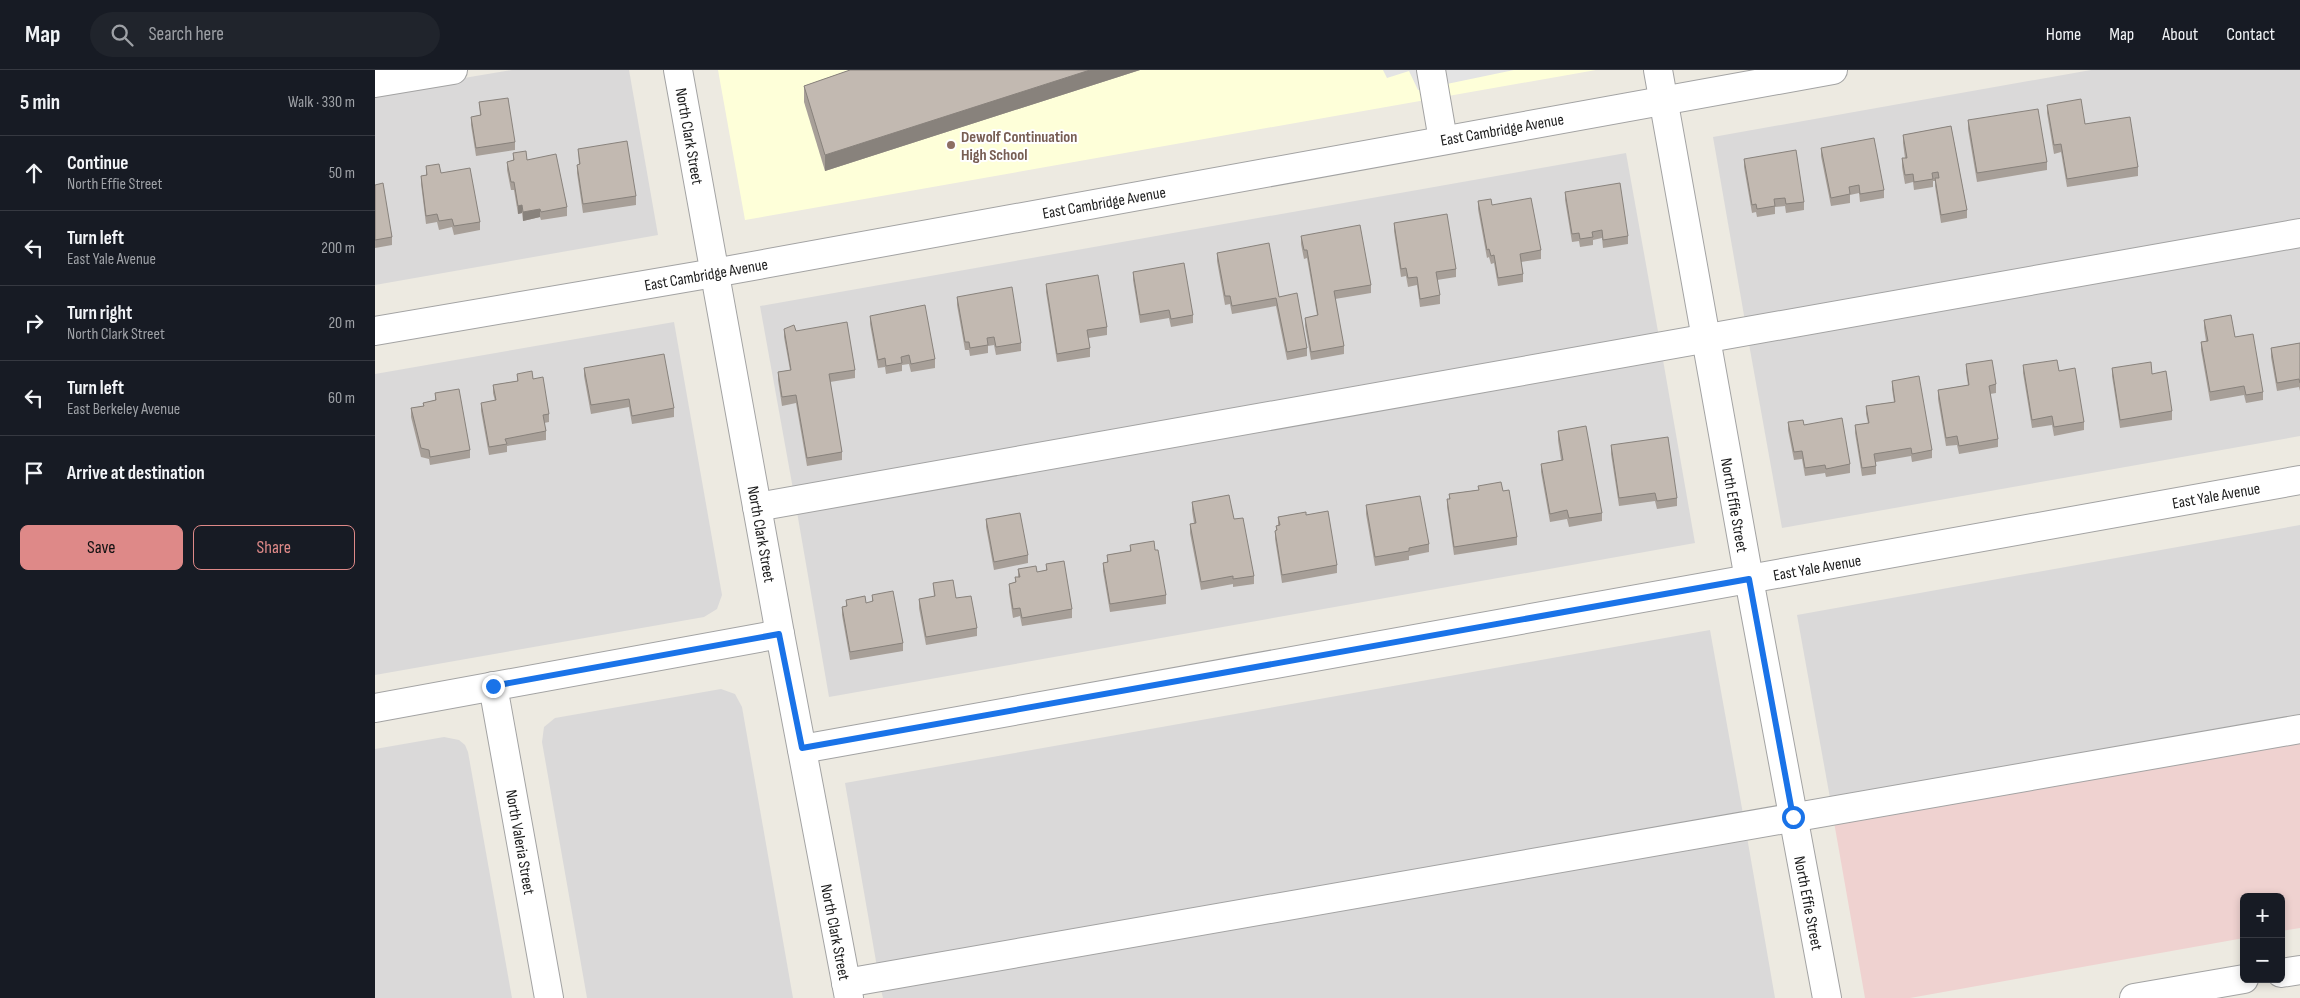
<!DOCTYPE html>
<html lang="en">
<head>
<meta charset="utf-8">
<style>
	:root { --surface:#171b24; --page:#20242c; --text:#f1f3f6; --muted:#9ea1a6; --line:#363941; --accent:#de8988 }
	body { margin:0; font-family:"Sofia Sans Condensed",sans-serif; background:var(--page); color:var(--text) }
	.controls { position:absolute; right:15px; bottom:15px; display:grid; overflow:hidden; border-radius:8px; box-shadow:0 2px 8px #0003 }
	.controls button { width:45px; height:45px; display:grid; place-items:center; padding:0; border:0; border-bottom:1px solid var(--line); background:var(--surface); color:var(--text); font:25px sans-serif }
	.stop { position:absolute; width:15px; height:15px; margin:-11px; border:4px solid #1a73e8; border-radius:50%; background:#fff }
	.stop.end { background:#1a73e8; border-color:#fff; box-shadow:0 1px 5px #0008 }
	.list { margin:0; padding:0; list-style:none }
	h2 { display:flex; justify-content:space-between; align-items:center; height:65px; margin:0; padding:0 20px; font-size:21px }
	h2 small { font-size:16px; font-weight:400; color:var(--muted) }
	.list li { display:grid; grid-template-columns:32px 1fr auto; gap:15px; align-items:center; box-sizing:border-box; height:75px; padding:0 20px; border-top:1px solid var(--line) }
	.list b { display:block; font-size:19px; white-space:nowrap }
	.list p { margin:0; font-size:16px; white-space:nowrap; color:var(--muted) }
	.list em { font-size:16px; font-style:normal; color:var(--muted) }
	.actions { display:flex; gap:10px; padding:15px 20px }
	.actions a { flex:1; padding:11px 0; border:1px solid var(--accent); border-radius:8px; text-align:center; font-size:18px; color:var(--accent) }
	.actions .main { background:var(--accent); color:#111 }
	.icon { flex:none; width:28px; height:28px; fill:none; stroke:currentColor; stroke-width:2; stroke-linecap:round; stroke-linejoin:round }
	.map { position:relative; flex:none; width:1925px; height:928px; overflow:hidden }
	header { display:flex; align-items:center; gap:30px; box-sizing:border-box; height:70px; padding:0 25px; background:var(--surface); border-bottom:1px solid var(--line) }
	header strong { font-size:24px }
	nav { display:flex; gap:28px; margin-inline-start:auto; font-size:18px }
	.search { width:350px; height:45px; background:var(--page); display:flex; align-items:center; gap:12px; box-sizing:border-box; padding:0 18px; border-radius:28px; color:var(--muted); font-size:19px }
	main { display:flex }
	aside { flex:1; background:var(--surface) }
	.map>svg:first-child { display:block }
	.residential { fill:#dad9d9 }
	.commercial { fill:#efd2d0 }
	.education { fill:#feffd9 }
	.parking { fill:#e4e4e4 }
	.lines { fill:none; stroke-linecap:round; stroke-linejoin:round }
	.minor-casing { stroke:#a3a3a3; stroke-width:30 }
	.minor { stroke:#fff; stroke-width:28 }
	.wall { fill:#a79f98 }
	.shaded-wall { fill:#88827c }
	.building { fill:#c2b9b1; stroke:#88827c }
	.route { stroke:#1a73e8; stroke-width:6 }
	.education-dot { fill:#8d6e63; stroke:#fff; stroke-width:2 }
	.labels { text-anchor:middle; stroke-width:4; stroke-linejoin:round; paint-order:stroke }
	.street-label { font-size:16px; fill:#1c1c1c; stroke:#fff }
	.education-label { font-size:16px; font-weight:bold; fill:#785e54; stroke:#fff; text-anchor:start }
</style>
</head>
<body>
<header>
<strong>Map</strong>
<div class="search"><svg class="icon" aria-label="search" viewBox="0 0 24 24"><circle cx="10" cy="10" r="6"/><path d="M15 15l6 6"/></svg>Search here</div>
<nav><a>Home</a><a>Map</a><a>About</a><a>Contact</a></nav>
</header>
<main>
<aside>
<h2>5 min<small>Walk · 330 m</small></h2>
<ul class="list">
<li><svg class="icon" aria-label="ahead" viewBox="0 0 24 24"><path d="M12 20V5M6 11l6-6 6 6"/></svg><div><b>Continue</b><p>North Effie Street</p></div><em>50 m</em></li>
<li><svg class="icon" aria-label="left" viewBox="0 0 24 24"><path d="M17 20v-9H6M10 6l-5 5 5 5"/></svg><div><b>Turn left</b><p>East Yale Avenue</p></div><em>200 m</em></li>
<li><svg class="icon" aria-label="right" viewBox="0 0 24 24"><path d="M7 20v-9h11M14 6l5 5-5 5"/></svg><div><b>Turn right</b><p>North Clark Street</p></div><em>20 m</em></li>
<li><svg class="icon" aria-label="left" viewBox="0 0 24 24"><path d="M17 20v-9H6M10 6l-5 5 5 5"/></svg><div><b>Turn left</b><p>East Berkeley Avenue</p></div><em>60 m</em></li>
<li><svg class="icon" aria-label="arrive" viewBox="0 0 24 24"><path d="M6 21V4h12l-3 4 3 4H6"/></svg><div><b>Arrive at destination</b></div></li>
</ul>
<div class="actions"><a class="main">Save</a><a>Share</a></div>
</aside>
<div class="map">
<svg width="1925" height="928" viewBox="0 0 1925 928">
	<rect width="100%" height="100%" fill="#edeae1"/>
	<g class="residential">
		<path d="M137 0H254L283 165 0 215V23Z"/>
		<path d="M1716 0H1925V152L1370 251 1338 67Z"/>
		<path d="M1251 83 1284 267 418 419 385 236Z"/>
		<path d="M1925 176V366L1407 458 1374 274Z"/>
		<path d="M299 252 347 525 342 539 329 547 0 605V304Z"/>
		<path d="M1288 290 1320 473 454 627 422 442Z"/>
		<path d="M1925 455V644L1455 728 1422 545Z"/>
		<path d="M1335 560 1368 744 502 897 470 713Z"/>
		<path d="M346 619 360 624 367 637 418 928H212L167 672 169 657 180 648Z"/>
		<path d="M69 667 84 670 90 675 93 682 137 928H0V679Z"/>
		<path d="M1372 767 1400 928H508L506 920Z"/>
	</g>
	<path class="commercial" d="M1925 668V858L1906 861V827H1869V868L1535 928H1490L1459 752Z"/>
	<path class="education" d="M343 0H1221L370 150Z"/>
	<path class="parking" d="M1008 0H1139L1043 20 1034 1 1012 8Z"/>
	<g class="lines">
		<defs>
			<g id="minor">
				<path d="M303 0 405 564 474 928"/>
				<path d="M1056 0 1068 70"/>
				<path d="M1283 0 1374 509 1452 928"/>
				<path d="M0 13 78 0"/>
				<path d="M0 261 339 203 1458 0"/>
				<path d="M382 437 1925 163"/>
				<path d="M118 616 174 928"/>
				<path d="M0 638 405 564"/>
				<path d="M427 679 1925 410"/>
				<path d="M1906 903 1925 900"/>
				<path d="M471 913 1925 659"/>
				<path d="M1759 928 1869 909"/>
			</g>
		</defs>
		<use href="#minor" class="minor-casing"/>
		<use href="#minor" class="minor"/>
	</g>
	<g class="wall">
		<path d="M475 0H765L450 101 429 32V16Z"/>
		<path d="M104 32 140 72V80L101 86 96 55V47L105 45Z"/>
		<path d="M1672 35 1710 54 1763 97V106L1692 117 1686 82 1679 84 1672 43Z"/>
		<path d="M1593 50 1672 92V100L1602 112 1593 59Z"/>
		<path d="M1576 56 1592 140V148L1566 153 1560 116V111H1558V117L1539 120 1538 112 1530 114 1527 97V88H1530L1528 73V65Z"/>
		<path d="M1446 78 1509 120V128L1485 132 1484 123 1475 125V133L1456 136 1446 86Z"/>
		<path d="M203 79 261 126V135L208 143 202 103V95H204Z"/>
		<path d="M138 83 152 90 192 137V146L166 150 165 147 148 151 147 143 143 144 139 120H136L132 100V92L138 90Z"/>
		<path d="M1369 89 1429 132V140L1411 143 1410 136 1400 137V144L1382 147 1381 142 1377 143 1369 97Z"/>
		<path d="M51 96 66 103 105 152V160L79 165 77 157 64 160 62 152 51 154 46 114V106L51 105Z"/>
		<path d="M0 115 17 167V175L0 178Z"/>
		<path d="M1190 122 1253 166V174L1228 178 1227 168 1218 170V175L1205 177 1204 171 1197 172 1190 130Z"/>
		<path d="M1103 131 1117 135 1166 180V189L1146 192 1148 204V212L1123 216 1119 193 1116 194 1114 187 1112 188 1103 139Z"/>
		<path d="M1019 153 1081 199V207L1062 210 1065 225V234L1045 237 1042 215 1033 217 1031 206 1026 207 1019 161Z"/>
		<path d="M926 166 996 215V223L960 229 969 276V284L936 290 930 256V248L942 245 932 188 929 189 926 174Z"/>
		<path d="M842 183 904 227 932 278V286L912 290 901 236 857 244 855 234 850 235 842 191Z"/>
		<path d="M758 202 818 245V253L796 257 794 248 765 253 758 210Z"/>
		<path d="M671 214 732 257V265L713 268 715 278V287L682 292 671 222Z"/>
		<path d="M582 227 646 273V281L621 285 619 275 613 276V283L595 286 594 280H590L582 235Z"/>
		<path d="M495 246 560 289V298L536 302 534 294 527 295V301L511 304 510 297 503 298 495 254Z"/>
		<path d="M1829 250 1860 267 1888 322V330L1871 333 1869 325 1835 331 1826 280V272L1831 271 1829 258Z"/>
		<path d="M409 259 421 261 480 300V308L455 312 467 382V390L432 396 421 333 407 336 403 310V302L415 300 409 267Z"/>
		<path d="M1925 273V321L1924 317 1902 321 1896 287V278Z"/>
		<path d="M1591 294 1621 314V323L1615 324 1623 369V377L1584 384 1582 375 1571 376 1563 329V320L1593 315 1591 302Z"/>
		<path d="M1648 295 1684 301 1709 352V360L1679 366 1677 355 1657 358 1648 303Z"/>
		<path d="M209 298 299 338V347L257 354 254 337 216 344 209 306Z"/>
		<path d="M1737 298 1777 304 1797 341V350L1745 358 1737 306Z"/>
		<path d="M142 304 158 309 174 344V352L169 353 171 361V370L132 376V382L114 385 106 341V333L120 331 118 323V315L142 311Z"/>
		<path d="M1517 311 1557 380V388L1537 392 1536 386 1501 392V404L1487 406 1480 363V355L1493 353 1491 344V336L1519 332 1517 319Z"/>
		<path d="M60 323 95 380V388L55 395 54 389 46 387 36 347V338L48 336V333L60 330Z"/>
		<path d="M1413 352 1429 355 1475 394V403L1451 407 1450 403 1430 406 1427 389 1419 390 1413 360Z"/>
		<path d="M1183 361 1227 443V451L1194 457 1192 449 1175 452 1166 402V394L1186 390 1183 370Z"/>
		<path d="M1236 375 1302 428V436L1282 439 1280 431 1244 436 1236 384Z"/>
		<path d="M1103 420 1128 421 1142 467V475L1079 485 1072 437V429H1074V424Z"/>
		<path d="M817 432 859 449 879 506V514L858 517V514L826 520 815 463V454L819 453 817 440Z"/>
		<path d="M991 435 1054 474V482L1034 486V490L1000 496 991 444Z"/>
		<path d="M931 445 962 495V503L907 513 900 469V461L901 460V456L903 455V447Z"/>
		<path d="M611 449 653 485V493L619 500 611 457Z"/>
		<path d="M755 475 791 525V534L735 542 728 501V493L732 492V485L755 481Z"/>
		<path d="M671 494 697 539V548L647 556 645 546 638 548 634 522V514L640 512V507H643V499L662 502 671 500Z"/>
		<path d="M558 513 581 528 602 558V566L551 575 544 538V529L559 527Z"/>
		<path d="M497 525 528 573V581L475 590 467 545V537L471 536V530L491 533 497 532Z"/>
	</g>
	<g class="shaded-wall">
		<path d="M715 0H765L450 101V85Z"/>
		<path d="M147 135V143L143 144V136Z"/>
		<path d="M165 139V147L148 151V142Z"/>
	</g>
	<g class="building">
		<path d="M475 0H715L450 85 429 16Z"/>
		<path d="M133 28 140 72 101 78 96 47 106 45 104 32Z"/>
		<path d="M1706 29 1710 54 1755 47 1763 97 1692 109 1686 74 1679 75 1672 35Z"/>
		<path d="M1663 39 1672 92 1602 103 1593 50Z"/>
		<path d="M1576 56 1592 140 1566 145 1560 108H1564L1563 102 1557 103 1558 109 1539 112 1538 104 1530 105 1527 88H1532L1528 65Z"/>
		<path d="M1499 68 1509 120 1485 124 1484 115 1474 117 1475 124 1456 128 1446 78Z"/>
		<path d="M252 71 261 126 208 134 202 95 205 94 203 79Z"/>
		<path d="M1421 80 1429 132 1411 134 1410 128 1399 129 1400 136 1382 139 1381 134 1377 135 1369 89Z"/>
		<path d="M151 81 152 90 181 84 192 137 166 142 165 139 148 142 147 135 143 136 139 112H136L132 92 139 90 138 83Z"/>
		<path d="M64 94 66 103 95 98 105 152 79 156 77 149 64 151 62 144 51 146 46 106 52 105 51 96Z"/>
		<path d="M8 113 17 167 0 170V115Z"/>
		<path d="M1245 113 1253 166 1228 170 1227 160 1217 162 1218 167 1205 169 1204 163 1197 164 1190 122Z"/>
		<path d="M1156 128 1166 180 1145 184 1148 204 1123 208 1119 185 1116 186 1114 179 1112 180 1103 131 1116 129 1117 135Z"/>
		<path d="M1072 144 1081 199 1061 202 1065 225 1045 229 1042 207 1033 208 1031 198 1026 199 1019 153Z"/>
		<path d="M985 155 996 215 959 221 969 276 936 282 930 248 943 245 932 180H929L926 166Z"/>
		<path d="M894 173 904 227 922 223 932 278 912 282 901 228 857 236 855 226H850L842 183Z"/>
		<path d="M809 193 818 245 796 249 794 240 765 245 758 202Z"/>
		<path d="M723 205 732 257 712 260 715 278 682 284 671 214Z"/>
		<path d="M637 217 646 273 621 277 619 267 612 268 613 275 595 278 594 272H590L582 227Z"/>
		<path d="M550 235 560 289 536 294 534 285 526 287 527 293 511 296 510 288 503 290 495 246Z"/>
		<path d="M1856 245 1860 267 1878 264 1888 322 1871 325 1869 316 1835 322 1826 272 1833 271 1829 250Z"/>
		<path d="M472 252 480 300 454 304 467 382 432 388 421 325 407 327 403 302 416 300 409 259 419 255 421 261Z"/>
		<path d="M1925 273V313L1924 309 1902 313 1896 278Z"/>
		<path d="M289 284 299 338 257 346 254 329 216 335 209 298Z"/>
		<path d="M1617 290 1621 314 1614 316 1623 369 1584 376 1582 366 1571 368 1563 320 1594 315 1591 294Z"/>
		<path d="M1682 290 1684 301 1700 298 1709 352 1679 357 1677 346 1657 350 1648 295Z"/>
		<path d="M1776 292 1777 304 1791 301 1797 341 1745 350 1737 298Z"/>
		<path d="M157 301 158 309 168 307 174 344 168 345 171 361 130 369 132 374 114 377 106 333 121 330 118 315 143 311 142 304Z"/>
		<path d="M1544 306 1557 380 1537 384 1536 378 1499 384 1501 396 1487 398 1480 355 1494 353 1491 336 1520 332 1517 311Z"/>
		<path d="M84 319 95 380 55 387 54 380 46 378 36 338 49 336 48 333 61 330 60 323Z"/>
		<path d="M1467 348 1475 394 1451 399 1450 395 1430 398 1427 381 1419 382 1413 352 1428 350 1429 355Z"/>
		<path d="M1211 356 1227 443 1194 448 1192 440 1175 444 1166 394 1188 390 1183 361Z"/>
		<path d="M1293 367 1302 428 1282 431 1280 423 1244 428 1236 375Z"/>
		<path d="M1126 412 1128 421 1134 420 1142 467 1079 477 1072 429H1075L1074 424 1104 420 1103 416Z"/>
		<path d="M854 425 859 449 868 448 879 506 858 509V506L826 512 815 454 821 453 817 432Z"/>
		<path d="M1045 426 1054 474 1034 478V481L1000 487 991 435Z"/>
		<path d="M953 441 962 495 907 505 900 461 902 460 901 456 905 455 903 447 931 442V445Z"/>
		<path d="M645 443 653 485 619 492 611 449Z"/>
		<path d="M779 471 780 480H783L791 525 735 534 728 493 733 492 732 485 756 481 755 475Z"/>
		<path d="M689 491 697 539 647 548 645 538 638 539 634 514 641 512 640 507H645L643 499 661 496 662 502 672 500 671 494Z"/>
		<path d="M578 510 581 528 596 526 602 558 551 567 544 529 560 526 558 513Z"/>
		<path d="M518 521 528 573 475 582 467 537 472 536 471 530 490 526 491 533 498 531 497 525Z"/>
	</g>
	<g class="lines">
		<path class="route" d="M118 616 404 564 427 678 1374 509 1418 747"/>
	</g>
	<circle class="education-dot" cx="576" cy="75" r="5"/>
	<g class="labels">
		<g class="street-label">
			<text transform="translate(1127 59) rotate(-10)" y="6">East Cambridge Avenue</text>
			<text transform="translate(315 66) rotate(80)" y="6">North Clark Street</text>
			<text transform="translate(729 132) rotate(-10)" y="6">East Cambridge Avenue</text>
			<text transform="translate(331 204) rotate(-10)" y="6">East Cambridge Avenue</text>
			<text transform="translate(1841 425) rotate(-10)" y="6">East Yale Avenue</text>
			<text transform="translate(1360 435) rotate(80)" y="6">North Effie Street</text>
			<text transform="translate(387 464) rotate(80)" y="6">North Clark Street</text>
			<text transform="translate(1442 497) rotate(-10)" y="6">East Yale Avenue</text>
			<text transform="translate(146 772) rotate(80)" y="6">North Valeria Street</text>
			<text transform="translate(1434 833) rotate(79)" y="6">North Effie Street</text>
			<text transform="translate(461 862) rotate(79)" y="6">North Clark Street</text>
		</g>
		<g class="education-label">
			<text x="586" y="72">Dewolf Continuation<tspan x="586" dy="18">High School</tspan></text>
		</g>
	</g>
</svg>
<div class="controls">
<button>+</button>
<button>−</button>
</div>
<div class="stop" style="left:1418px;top:747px"></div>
<div class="stop end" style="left:118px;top:616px"></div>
</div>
</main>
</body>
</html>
